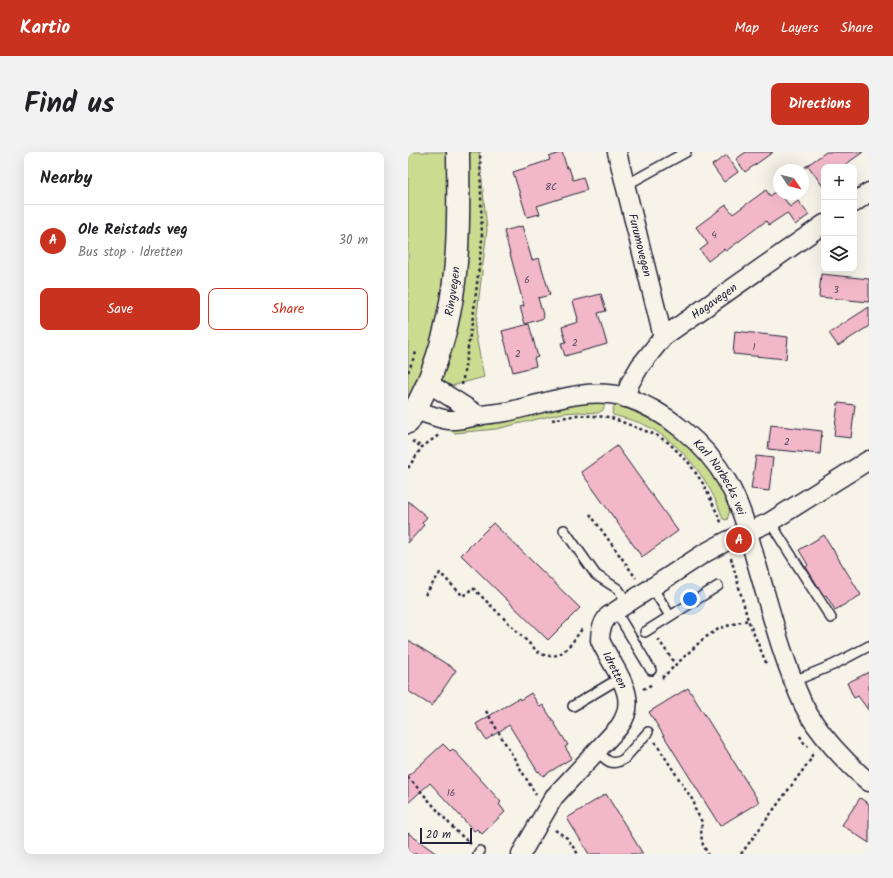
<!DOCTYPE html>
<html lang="en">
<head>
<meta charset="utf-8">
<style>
	:root { --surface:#fff; --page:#f2f2f2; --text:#202124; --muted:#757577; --line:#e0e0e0; --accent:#c8321e }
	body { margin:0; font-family:Kalam,sans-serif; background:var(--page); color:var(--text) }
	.controls { position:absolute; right:12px; top:12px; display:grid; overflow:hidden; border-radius:8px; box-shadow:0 4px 16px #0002 }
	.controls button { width:36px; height:36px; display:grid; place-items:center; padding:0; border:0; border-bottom:1px solid var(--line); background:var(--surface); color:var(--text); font:20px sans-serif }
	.compass { position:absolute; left:365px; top:12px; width:36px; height:36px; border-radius:50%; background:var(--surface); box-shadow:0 4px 16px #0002; rotate:125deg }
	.scale { position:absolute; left:12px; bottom:10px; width:52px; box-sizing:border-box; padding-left:4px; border:2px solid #22223b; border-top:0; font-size:11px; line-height:14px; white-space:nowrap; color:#22223b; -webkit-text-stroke:3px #f7f3e8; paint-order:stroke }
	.you { position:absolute; left:282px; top:447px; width:14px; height:14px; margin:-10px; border:3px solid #fff; border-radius:50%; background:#1a73e8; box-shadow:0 0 0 6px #1a73e833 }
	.badge { display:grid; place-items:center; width:26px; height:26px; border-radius:50%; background:var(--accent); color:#fff; font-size:13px; font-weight:700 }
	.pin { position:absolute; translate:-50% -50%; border:2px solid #fff; box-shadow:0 1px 4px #0006 }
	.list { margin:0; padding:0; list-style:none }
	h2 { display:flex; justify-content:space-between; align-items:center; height:52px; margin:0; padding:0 16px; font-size:17px }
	h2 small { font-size:13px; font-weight:400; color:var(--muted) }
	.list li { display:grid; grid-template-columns:26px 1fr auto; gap:12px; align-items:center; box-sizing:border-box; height:72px; padding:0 16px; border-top:1px solid var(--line) }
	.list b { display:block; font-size:15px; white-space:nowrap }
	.list p { margin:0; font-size:13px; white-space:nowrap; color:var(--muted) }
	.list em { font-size:13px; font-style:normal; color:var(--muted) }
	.actions { display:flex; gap:8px; padding:12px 16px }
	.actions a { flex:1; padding:9px 0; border:1px solid var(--accent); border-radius:8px; text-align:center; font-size:14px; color:var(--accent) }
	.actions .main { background:var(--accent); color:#fff }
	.icon { flex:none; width:22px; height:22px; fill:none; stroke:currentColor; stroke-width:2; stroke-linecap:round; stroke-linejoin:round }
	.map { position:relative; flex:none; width:461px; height:702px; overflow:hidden; border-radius:8px }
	header { display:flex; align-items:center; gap:24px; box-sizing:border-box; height:56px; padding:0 20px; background:var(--accent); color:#fff }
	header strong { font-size:19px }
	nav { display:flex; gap:22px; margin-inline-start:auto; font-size:14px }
	.intro { display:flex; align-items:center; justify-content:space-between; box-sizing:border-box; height:96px; padding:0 24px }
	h1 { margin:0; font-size:28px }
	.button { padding:10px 18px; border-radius:8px; background:var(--accent); color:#fff; font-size:14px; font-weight:700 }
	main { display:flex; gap:24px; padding:0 24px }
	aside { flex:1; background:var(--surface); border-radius:8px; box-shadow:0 4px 16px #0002 }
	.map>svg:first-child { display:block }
	.green { fill:#cbdb90; stroke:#767e66 }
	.building { fill:#f2b8c9; stroke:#22223b }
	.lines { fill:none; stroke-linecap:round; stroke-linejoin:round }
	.lane-casing { stroke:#22223b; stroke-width:12 }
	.street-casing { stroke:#22223b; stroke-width:21 }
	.secondary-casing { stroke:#22223b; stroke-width:25 }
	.path { stroke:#22223b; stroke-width:2.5; stroke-dasharray:3 3; stroke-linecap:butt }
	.lane { stroke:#f7f3e8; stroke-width:9 }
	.street { stroke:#f7f3e8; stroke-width:18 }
	.secondary { stroke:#f7f3e8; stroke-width:22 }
	.labels { text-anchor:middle; stroke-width:3; stroke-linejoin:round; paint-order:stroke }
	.number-label { font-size:10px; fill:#56485e }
	.street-label { font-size:12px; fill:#22223b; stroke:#f7f3e8 }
</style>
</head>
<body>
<header>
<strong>Kartio</strong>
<nav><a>Map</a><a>Layers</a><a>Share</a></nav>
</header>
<div class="intro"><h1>Find us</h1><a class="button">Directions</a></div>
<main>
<aside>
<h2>Nearby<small></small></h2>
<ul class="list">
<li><span class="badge">A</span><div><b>Ole Reistads veg</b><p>Bus stop · Idretten</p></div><em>30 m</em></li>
</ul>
<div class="actions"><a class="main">Save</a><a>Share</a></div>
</aside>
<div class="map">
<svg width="461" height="702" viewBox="0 0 461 702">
	<rect width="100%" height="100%" fill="#f7f3e8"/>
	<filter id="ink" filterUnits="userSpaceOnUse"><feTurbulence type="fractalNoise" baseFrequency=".025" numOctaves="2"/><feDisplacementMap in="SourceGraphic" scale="8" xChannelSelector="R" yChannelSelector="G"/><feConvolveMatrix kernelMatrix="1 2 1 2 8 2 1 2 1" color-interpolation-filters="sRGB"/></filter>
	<g filter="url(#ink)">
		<g class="green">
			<path d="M0 0H71L79 78 67 179 76 225 0 246Z"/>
			<path d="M184 250H194L197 251 195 258 190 261 170 260 155 261 88 277 47 281 43 279 42 276 90 270 153 254Z"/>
			<path d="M209 253C250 268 287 291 310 330 315 339 318 349 322 358L319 368 315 367C303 331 279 298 246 278 234 270 219 267 205 263L204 261 206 254Z"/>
		</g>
		<g class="building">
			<path d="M154 0 159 16H161L165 28 175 25 179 38 129 54 132 62 119 65 105 20 142 8 141 5Z"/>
			<path d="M338 0H365L337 20 328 7Z"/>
			<path d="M418 0H455L434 15H416V36L401 15H397Z"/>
			<path d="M319 3 330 20 316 30 304 13Z"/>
			<path d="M358 38 362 44 370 38 371 42H373L382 55 390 49 401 63 387 73 379 61 361 73 358 69 318 99 316 97 300 109 292 98 300 92 288 75 318 53 325 62Z"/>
			<path d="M114 74 124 108 131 106 142 143 130 146 136 166 117 172 112 155 116 154 96 79Z"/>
			<path d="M413 122 461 127V150L411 145Z"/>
			<path d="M193 142 198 159 190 161 199 192 157 204 153 191 158 190 154 175 170 170 169 167H170L165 149Z"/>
			<path d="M461 155V174L430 194 421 181Z"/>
			<path d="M121 172 130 205 126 206 128 214 105 220 94 179Z"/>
			<path d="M327 179 380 185 378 207 325 202Z"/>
			<path d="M430 251 447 253 443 286 426 284Z"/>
			<path d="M363 273 414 279 412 302 360 297Z"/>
			<path d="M209 294 270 379 234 405 173 320Z"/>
			<path d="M348 304 365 306 361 339 343 337Z"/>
			<path d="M0 349 19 365 14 371 16 373 0 391Z"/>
			<path d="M85 371 172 456 140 488 53 403Z"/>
			<path d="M416 383 453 443 427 458 418 443 416 444 398 415 400 413 391 398Z"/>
			<path d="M0 488 48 518 24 554 0 539Z"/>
			<path d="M461 520V559L450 544 446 546 439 531Z"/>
			<path d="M280 536 351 650 312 674 241 560Z"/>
			<path d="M123 541 132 555 135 553 160 593 157 595 164 606 135 624 131 619 130 620 101 573 78 588 68 572 111 546 112 548Z"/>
			<path d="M35 592 42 599 45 597 93 650 91 652 97 660 74 682 69 677 66 679 22 631 0 651V624Z"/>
			<path d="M198 642 235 702H181L159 666Z"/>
			<path d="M452 646 461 652V691L434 673Z"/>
			<path d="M0 681 29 702H0Z"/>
		</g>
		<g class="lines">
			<defs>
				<g id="lane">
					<path d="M218 33 278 0"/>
					<path d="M362 370 423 466"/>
					<path d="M156 378 188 423 210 437 219 450"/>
					<path d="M244 435 262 464"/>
					<path d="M207 458 243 518"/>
					<path d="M237 480 310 434"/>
					<path d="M386 529 425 513 461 494"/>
					<path d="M165 554 212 526"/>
					<path d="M189 599C198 608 203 615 216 607L240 580"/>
					<path d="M70 702 72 699"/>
				</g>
				<g id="street">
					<path id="s1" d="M209 0 255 185"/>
					<path d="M446 51 461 40"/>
					<path d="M20 231 72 264"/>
					<path id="s2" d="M217 246 222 231 232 214 255 185 416 72"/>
					<path id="s3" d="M7 258C17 261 29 266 40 268 52 269 63 265 74 263 82 262 90 261 98 260 136 252 177 234 217 245 257 258 298 292 319 329 333 353 340 380 347 406 362 456 374 507 396 554 409 580 439 612 461 630"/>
					<path d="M113 702 146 645 211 575C234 544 205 518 192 488 192 478 194 472 200 464L295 402 319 389 362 370 461 308"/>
				</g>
				<g id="secondary">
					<path id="s4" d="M0 270C12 250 22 229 29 206 52 140 51 69 50 0"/>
				</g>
			</defs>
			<use href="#lane" class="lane-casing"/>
			<use href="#street" class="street-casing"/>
			<use href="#secondary" class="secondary-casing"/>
			<g class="path">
				<path d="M0 220 9 198"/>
				<path d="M54 233 66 158 74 88 72 0"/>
				<path d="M144 268 169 263 201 265 248 283 261 291 281 311 296 333 314 372"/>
				<path d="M4 289 14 295"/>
				<path d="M0 316 14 295 31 283"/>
				<path d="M182 362 228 426"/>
				<path d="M323 406 340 468 359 513"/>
				<path d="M17 443 32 421 55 444 65 436 131 501C153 511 162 493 174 477"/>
				<path d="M250 487 268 513"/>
				<path d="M254 526 295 487 312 476 340 468"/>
				<path d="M235 537 245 532"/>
				<path d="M78 559 128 643"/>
				<path d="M392 584 396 591 400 594"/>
				<path d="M247 590 286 650 287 657 294 670 293 683 295 693 300 702"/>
				<path d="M0 625 48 679 63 692"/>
				<path d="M147 678 159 686 170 702"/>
				<path d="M333 702 403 607 405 599"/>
			</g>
			<use href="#lane" class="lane"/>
			<use href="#street" class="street"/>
			<use href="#secondary" class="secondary"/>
		</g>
	</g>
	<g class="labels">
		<g class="number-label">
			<text x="143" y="38">8C</text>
			<text x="306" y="86">4</text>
			<text x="119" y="131">6</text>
			<text x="428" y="141">3</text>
			<text x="167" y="194">2</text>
			<text x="346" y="198">1</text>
			<text x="110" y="205">2</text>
			<text x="379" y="293">2</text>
			<text x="43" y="644">16</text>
		</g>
		<g class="street-label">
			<text dy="4" stroke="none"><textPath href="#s1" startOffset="96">Furumovegen</textPath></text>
			<text dy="4" stroke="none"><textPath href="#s4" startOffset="139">Ringvegen</textPath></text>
			<text dy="4" stroke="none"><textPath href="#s2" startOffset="135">Hagavegen</textPath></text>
			<text dy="4" stroke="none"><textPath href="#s3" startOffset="342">Karl Norbecks vei</textPath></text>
			<text transform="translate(207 518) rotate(63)" y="4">Idretten</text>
		</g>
	</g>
</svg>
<div class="controls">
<button>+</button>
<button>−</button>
<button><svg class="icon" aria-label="layers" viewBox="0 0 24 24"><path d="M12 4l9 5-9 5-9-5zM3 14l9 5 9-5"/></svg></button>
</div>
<svg class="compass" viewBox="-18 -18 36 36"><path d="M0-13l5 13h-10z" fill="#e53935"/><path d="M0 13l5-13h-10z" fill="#757577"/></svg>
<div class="scale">20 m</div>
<div class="you"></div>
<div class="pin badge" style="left:331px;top:388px">A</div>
</div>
</main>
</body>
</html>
